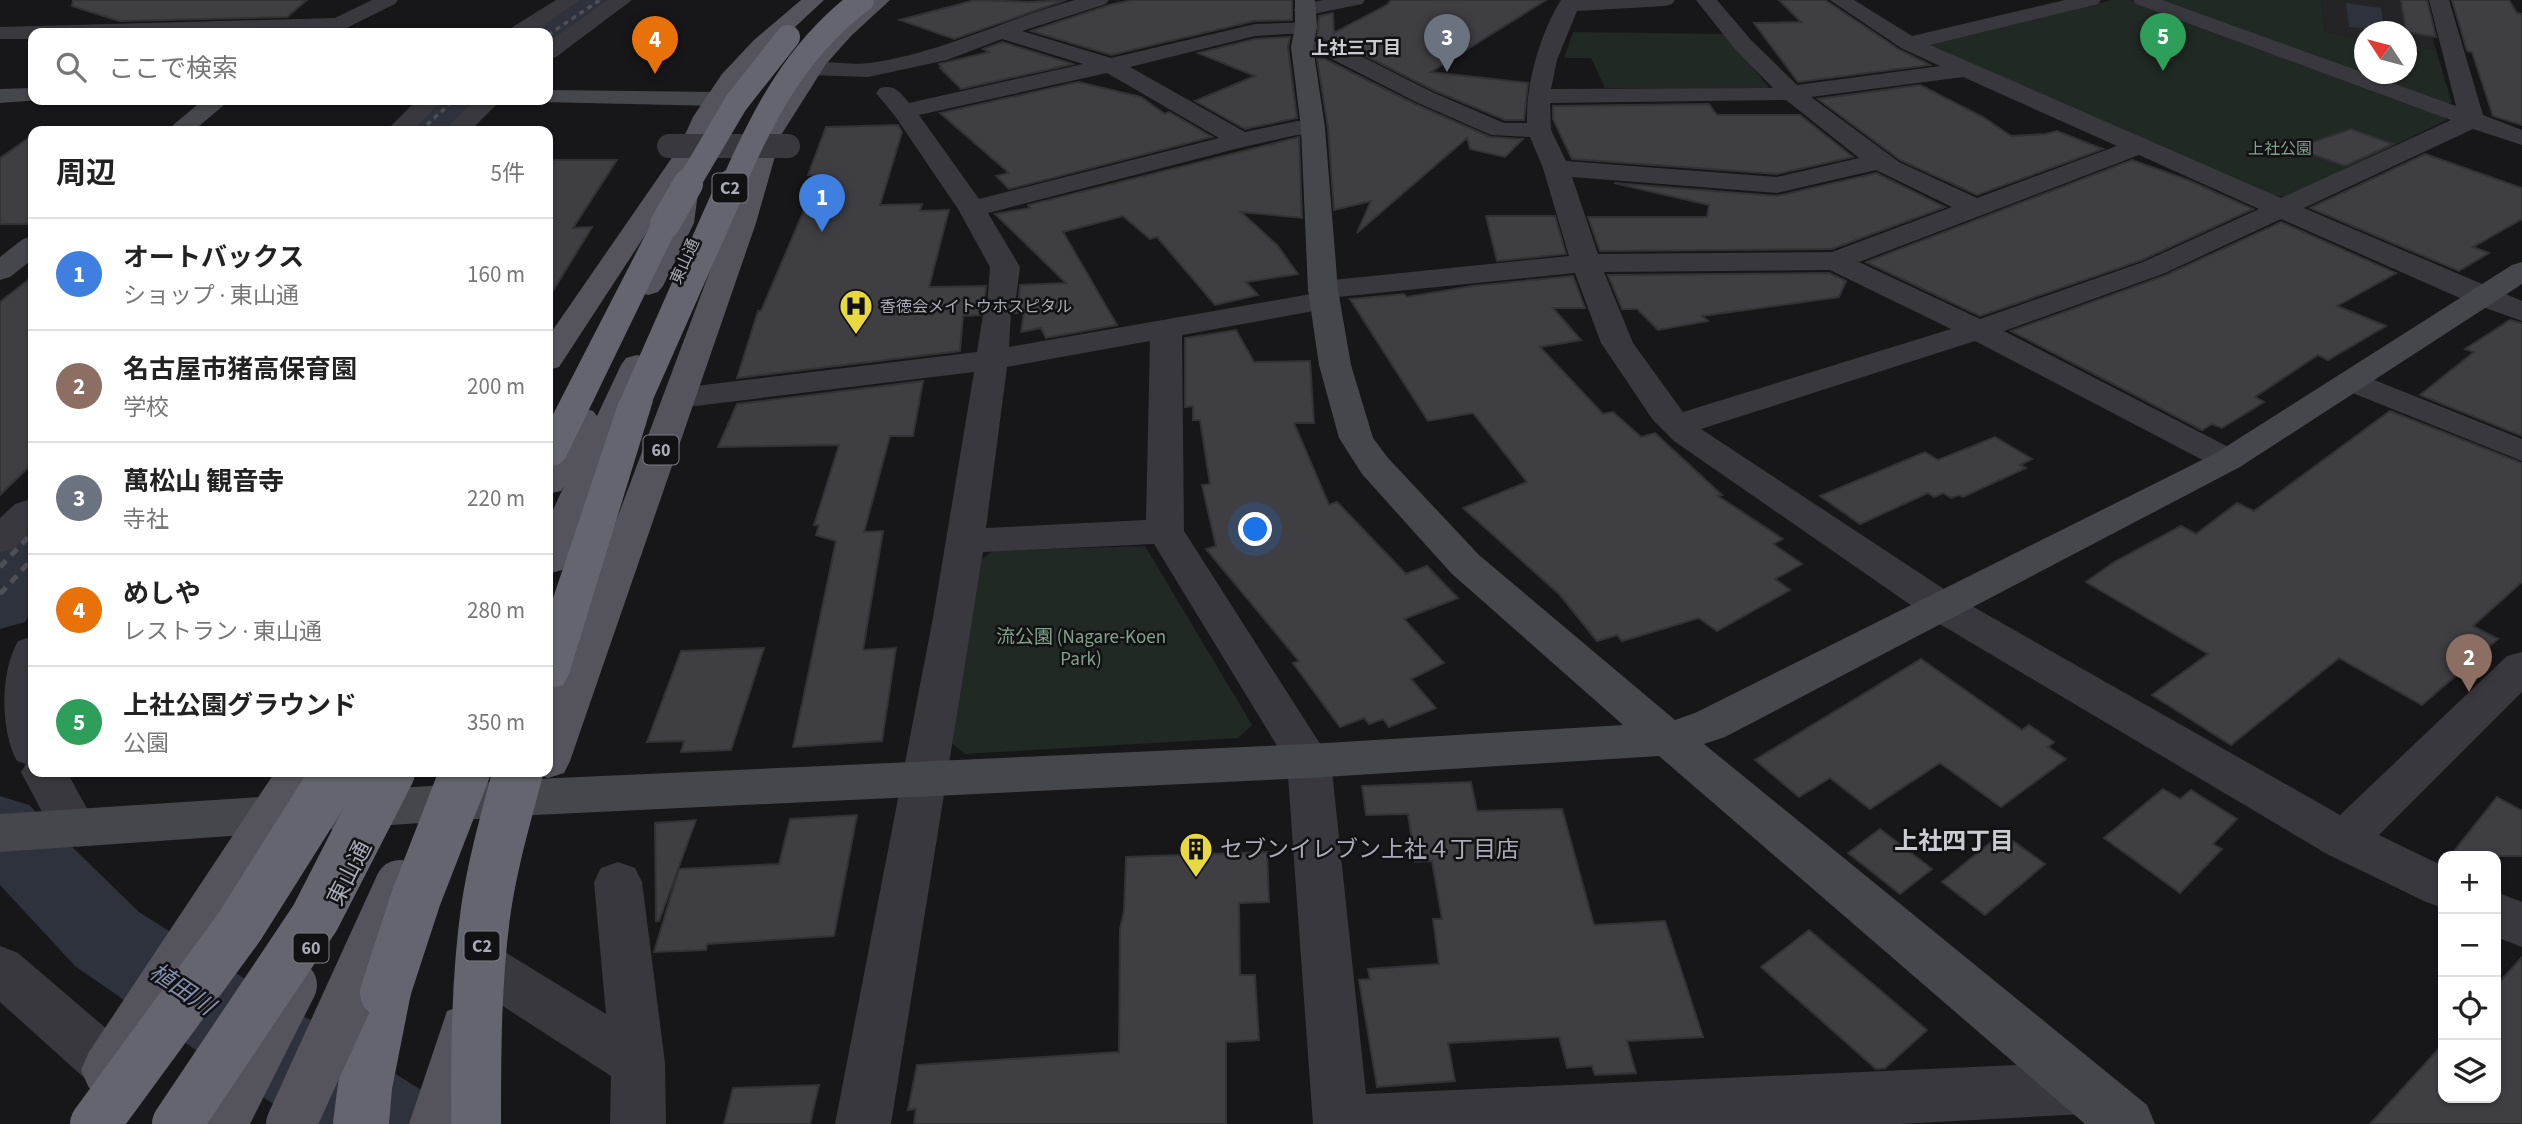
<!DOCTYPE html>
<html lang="ja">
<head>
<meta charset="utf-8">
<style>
	:root { --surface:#fff; --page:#f6f6f6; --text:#222; --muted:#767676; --line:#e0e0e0; --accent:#111827 }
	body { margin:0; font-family:"Source Sans 3","Noto Sans JP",sans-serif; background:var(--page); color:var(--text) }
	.controls { position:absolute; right:21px; bottom:21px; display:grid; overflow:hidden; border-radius:14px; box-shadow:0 2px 5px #0004 }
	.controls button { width:63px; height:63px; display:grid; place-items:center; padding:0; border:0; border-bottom:2px solid var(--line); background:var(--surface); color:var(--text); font:35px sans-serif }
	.compass { position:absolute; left:2354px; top:21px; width:63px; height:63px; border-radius:50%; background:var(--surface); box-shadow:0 2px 5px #0004; rotate:306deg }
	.you { position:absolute; left:1256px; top:530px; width:24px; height:24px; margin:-18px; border:5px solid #fff; border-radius:50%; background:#1a73e8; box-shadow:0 0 0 10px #1a73e833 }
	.badge { display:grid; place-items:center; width:46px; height:46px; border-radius:50%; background:var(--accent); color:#fff; font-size:23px; font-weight:700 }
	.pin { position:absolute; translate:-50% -58px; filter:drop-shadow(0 2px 4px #0008) }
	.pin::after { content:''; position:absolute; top:37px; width:24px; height:21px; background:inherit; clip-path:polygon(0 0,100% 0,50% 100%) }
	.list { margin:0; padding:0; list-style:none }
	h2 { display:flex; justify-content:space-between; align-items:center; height:91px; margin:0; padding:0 28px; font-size:30px }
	h2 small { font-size:23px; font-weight:400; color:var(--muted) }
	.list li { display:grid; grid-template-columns:46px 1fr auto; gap:21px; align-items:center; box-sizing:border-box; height:112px; padding:0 28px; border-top:2px solid var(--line) }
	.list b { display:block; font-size:26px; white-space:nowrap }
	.list p { margin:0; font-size:23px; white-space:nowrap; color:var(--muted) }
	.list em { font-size:23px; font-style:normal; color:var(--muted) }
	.icon { flex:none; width:38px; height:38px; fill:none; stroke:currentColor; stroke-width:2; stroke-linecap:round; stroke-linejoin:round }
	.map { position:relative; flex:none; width:2522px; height:1124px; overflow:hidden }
	.search { position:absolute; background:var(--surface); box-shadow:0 2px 5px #0004; left:28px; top:28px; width:525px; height:77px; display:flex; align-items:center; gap:18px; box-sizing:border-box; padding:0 24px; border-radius:14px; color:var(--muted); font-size:26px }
	.panel { position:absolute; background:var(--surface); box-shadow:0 2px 5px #0004; left:28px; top:126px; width:525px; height:651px; border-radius:14px }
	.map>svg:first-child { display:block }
	.built { fill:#242326 }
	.green { fill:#212924 }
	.water { fill:#2e323c }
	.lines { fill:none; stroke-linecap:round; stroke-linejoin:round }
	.river { fill:#2e323c; fill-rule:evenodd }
	.building { fill:#3f3f43; stroke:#323135; stroke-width:2 }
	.street { fill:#39383e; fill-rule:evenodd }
	.secondary { fill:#46464d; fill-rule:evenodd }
	.primary { fill:#55545c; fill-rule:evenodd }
	.highway { fill:#64656e; fill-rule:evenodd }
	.rail-far1 { stroke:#4f4f56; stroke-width:3.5; stroke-dasharray:5 4.5; stroke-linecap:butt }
	.rail { stroke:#4f4f56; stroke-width:5; stroke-dasharray:9 7; stroke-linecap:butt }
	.street-bridge { stroke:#39383e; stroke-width:24 }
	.primary-bridge { stroke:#55545c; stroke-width:50 }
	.highway-bridge-far2 { stroke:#64656e; stroke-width:24 }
	.highway-bridge-far1 { stroke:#64656e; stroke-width:30 }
	.highway-bridge { stroke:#64656e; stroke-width:50 }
	.labels { text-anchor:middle; stroke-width:5; stroke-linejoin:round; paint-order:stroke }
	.far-park-label { font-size:16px; fill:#82a28c; stroke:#121214 }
	.far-street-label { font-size:16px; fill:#aaabb8; stroke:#121214 }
	.far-poi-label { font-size:16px; fill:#aaabb8; stroke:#121214; text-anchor:start }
	.far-neighbourhood-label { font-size:18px; font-weight:bold; fill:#cbcbd4; stroke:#121214 }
	.shield { fill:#121214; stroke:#7c7d87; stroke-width:2 }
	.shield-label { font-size:18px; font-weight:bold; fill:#aaabb8 }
	.park-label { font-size:19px; fill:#82a28c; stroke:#121214 }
	.near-poi-label { font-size:23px; fill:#aaabb8; stroke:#121214; text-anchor:start }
	.near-street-label { font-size:23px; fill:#aaabb8; stroke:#121214 }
	.near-neighbourhood-label { font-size:24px; font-weight:bold; fill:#cbcbd4; stroke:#121214 }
	.near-water-label { font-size:24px; font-style:italic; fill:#8390b1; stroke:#121214 }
</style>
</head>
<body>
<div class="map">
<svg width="2522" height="1124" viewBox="0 0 2522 1124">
	<rect width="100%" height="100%" fill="#171719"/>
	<path class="built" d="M2321 0H2423L2436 50 2407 45 2406 32H2364V39L2325 32Z"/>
	<g class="green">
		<path d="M2112 0H2130L2439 112 2447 120 2286 197 2267 195 1929 48 1928 43Z"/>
		<path d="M2154 0H2321L2325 32 2364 39V74H2406L2407 45 2436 50 2452 103H2437Z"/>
		<path d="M1573 32 1726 34 1770 89 1605 88 1591 58H1564Z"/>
		<path d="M1145 546 1252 725 1238 738 965 754 951 743 982 559 993 551Z"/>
	</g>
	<path class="water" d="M2346 3 2381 8 2385 31 2349 27Z"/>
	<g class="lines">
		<g class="river">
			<path d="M577 0H620L615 8 562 44 548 47V33H531L534 28Z"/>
			<path d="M439 100H485L455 131H408L414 122Z"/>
			<path d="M33 527V608L25 622 0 629V544L9 534Z"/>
			<path d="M0 796 29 805 139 912 421 1090 436 1124H302L75 966 0 885Z"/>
		</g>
	</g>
	<g class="building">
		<path d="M73 0H307L287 17 119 21 72 6Z"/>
		<path d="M975 0 1030 2 1066 0 954 39 900 20Z"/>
		<path d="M1132 0H1292V20L1254 21 1111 55 1031 31 1109 5Z"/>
		<path d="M1391 0H1546L1431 72 1528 83 1524 120H1505L1433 90 1340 43 1317 39 1319 16 1333 13 1334 33 1387 5Z"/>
		<path d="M1779 0H1825L1900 50 1930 65 1798 82 1754 23 1801 22Z"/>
		<path d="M2401 0H2427L2436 37 2406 32Z"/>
		<path d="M2452 0H2509L2517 13 2522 14V125L2493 116 2472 52 2467 51Z"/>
		<path d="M1290 37 1288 47 1297 118 1245 129 1195 101 1255 76 1198 53 1255 39Z"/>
		<path d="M1002 42 1073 64 961 89 940 68H942L939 64 989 52 983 49Z"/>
		<path d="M1317 58 1325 59 1415 104 1490 137 1523 139 1505 157 1470 149 1467 138 1357 233 1371 201 1334 210 1328 128Z"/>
		<path d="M1078 82 1141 97 1165 114 1169 112 1212 137 1009 189 996 176 1009 173 940 113Z"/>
		<path d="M1920 85 1983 117 2011 136 2046 134 2057 131 2103 149 1977 195 1900 160 1818 99Z"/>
		<path d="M1709 104 1717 115H1800L1853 157 1777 174 1572 159 1553 119V106Z"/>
		<path d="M898 125 902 132 880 205 922 204 920 211 949 210 929 287 986 286 984 307 980 315 963 316 960 351 737 378 758 311H761L819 175H808L826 127Z"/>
		<path d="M2351 129 2393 144 2345 166 2295 148Z"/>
		<path d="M33 135V224H0V158Z"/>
		<path d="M1299 137 1302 218 1241 212 1277 245 1298 274 1246 282 1258 295 1215 305 1157 237 1150 239 1123 216 1063 232 1117 325 1046 338 1041 328 1021 332 1024 313H1014L1018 306 1020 285 1066 283 995 214 1030 208 1028 205Z"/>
		<path d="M2425 154 2522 188V219L2473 247 2489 253 2459 271 2310 208Z"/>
		<path d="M548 160H617L573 228 592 227 548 299Z"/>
		<path d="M2132 160 2188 180 2253 209 2142 260 1980 316 1866 262Z"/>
		<path d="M1876 173 1945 207 1832 249 1600 251 1588 217H1707L1709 205 1614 183 1777 196Z"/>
		<path d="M1486 216H1555L1566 254 1497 261Z"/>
		<path d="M2281 222 2396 273 2337 306 2386 326 2328 360 2318 355 2255 397 2264 402 2222 428 2212 424 2202 430 2011 331 2164 276Z"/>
		<path d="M1829 273 1846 281 1839 297 1702 316 1708 321 1658 330 1637 309H1622L1608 275Z"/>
		<path d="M33 276V463L0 495V302Z"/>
		<path d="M1573 276 1585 308H1553L1581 340 1540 347 1603 414 1613 412 1641 437 1655 433 1722 495 1718 496 1783 539 1773 544 1802 564 1775 579 1790 590 1717 631 1699 618 1622 641 1617 635 1597 641 1560 595 1463 508 1527 482 1473 413 1428 421 1350 299 1404 294 1407 297 1472 286Z"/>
		<path d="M2510 320 2522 323V436L2420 395 2474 352 2465 349Z"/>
		<path d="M1236 330 1254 362 1310 361 1314 423H1294L1329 505 1337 502 1406 574 1427 566 1458 598 1404 619 1444 663 1411 679 1436 708 1389 727 1383 719 1369 724 1364 718 1340 727 1293 663 1299 661 1206 549 1216 546 1202 485 1210 484 1200 420H1193V406L1185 407V338Z"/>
		<path d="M923 381 913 436H890L864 532 883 531 863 650 896 648 882 741 793 747 836 541 816 535 819 525H814L839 445 718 447 737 404Z"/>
		<path d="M2390 411 2522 463V582L2473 626 2498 639 2422 705 2339 658 2231 745 2152 695 2208 654 2086 582 2114 562 2181 526 2196 534 2237 503 2254 511Z"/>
		<path d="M1995 437 2032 459 2020 465 2026 468 1963 497 1959 495 1951 498 1943 493 1934 497 1928 493 1860 524 1820 496 1925 452 1938 460Z"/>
		<path d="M764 648 731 750 681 752 684 741 647 742 681 651Z"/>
		<path d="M1921 659 2022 730 2029 725 2054 742 2048 747 2066 759 2001 807 1940 763 1870 809 1830 778 1799 797 1755 760Z"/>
		<path d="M1471 782 1477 811 1562 809 1594 925 1665 921 1703 1037 1627 1041 1636 1073 1595 1075 1592 1066 1567 1068 1559 1037 1448 1043 1455 1081 1377 1087 1359 980 1370 979 1368 969 1439 964 1433 919H1442L1432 861 1415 862 1408 814 1366 815 1362 786Z"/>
		<path d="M2163 789 2180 799 2191 790 2237 819 2213 844 2222 849 2180 893 2104 838Z"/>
		<path d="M2497 797 2522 811V856H2450Z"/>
		<path d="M857 815 834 936 707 944 706 950 654 952 679 869 779 864 790 819Z"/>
		<path d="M696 820 659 921H656L655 823Z"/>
		<path d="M1880 829 1932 869 1900 894 1848 853Z"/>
		<path d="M2002 833 2045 864 1985 915 1942 882Z"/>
		<path d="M1267 852 1269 902 1239 903 1240 975H1255L1259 1040 1226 1042V1124H914L916 1109 908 1110 917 1065 1119 1052 1120 929 1124 911 1126 857Z"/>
		<path d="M1809 930 1927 1030 1885 1068 1876 1069 1761 967Z"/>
		<path d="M2522 957V1124H2370L2443 1044V1098H2496V986Z"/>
		<path d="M819 1085 810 1124H724L733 1088Z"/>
	</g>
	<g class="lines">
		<g class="street">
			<path d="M372 0H398L395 4 336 33H309L311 31 33 33V39H0V27L335 18Z"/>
			<path d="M556 0H580L533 33H508L511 28Z"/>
			<path d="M608 0H632L556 57 548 59V42Z"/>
			<path d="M1075 0H1109L1106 4 1022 31 1111 58 1255 24 1314 22 1317 27 1314 32 1306 33 1255 36 1130 67 1245 132 1297 121 1322 123 1325 128 1322 133 1297 135 1243 147 988 213 1020 267 1015 306 1011 311 1009 347 1311 294 1308 290 1312 284 1323 281 1569 256 1543 168 1530 137 1491 135 1416 102 1326 56 1294 52 1291 47 1294 42 1302 40 1339 45 1432 92 1504 123H1527C1526 82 1540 34 1561 0H1675L1672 4 1665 6 1577 11 1557 60 1551 89 1773 88 1735 49 1696 0H1717L1751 40 1797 85 1940 66 1901 48 1830 0H1854L1912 36 2065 0H2101L2098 4 1930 45 2281 198 2451 120 2136 4 2133 0H2162L2456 106 2429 0H2449L2483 115 2522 130V145L2473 129 2304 208 2522 301V321L2469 302 2281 219 2163 274 2004 331 2240 453 2246 460 2240 467 2228 471 2216 467 1975 341 1701 429 1956 597 2340 815 2507 656 2522 652V692L2379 835 2443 866V908L2426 902 2327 854 1928 617 1674 441 1653 420 1601 343 1575 273 1338 297 1340 300 1336 306 1325 309 1182 335 1184 531 1331 761 1366 1094 2084 1062 2104 1070 2112 1088 2104 1106 2084 1114 1900 1124H1313L1287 762 1154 544 983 552 891 1124H835L933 618 974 372 679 408 667 405 662 398 667 391 679 388 977 352 983 314 987 308 990 267 958 209 895 116 876 93 880 88C895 84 900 92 909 103L1083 64 1002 39 947 60 868 77 811 75 803 73 800 68 803 63 811 61C830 62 851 65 870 63 942 53 1006 19 1075 0ZM1107 73 1219 138 979 199 919 115ZM1963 77 2117 146 1977 198 1899 162 1811 97ZM1786 100 1859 158 1777 177 1566 161 1551 130 1550 103ZM2139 155 2259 209 2143 262 1980 319 1859 262ZM1876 170 1952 207 1832 252 1598 254 1572 177 1777 193ZM1830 270 1951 329 1683 412 1633 343 1604 272ZM1150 341 1146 520 986 528 1007 367Z"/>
			<path d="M1323 0H1365L1362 4 1304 16 1297 14 1294 10 1297 6Z"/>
			<path d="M417 100H443L412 131H386Z"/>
			<path d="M475 100H501L470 131H444Z"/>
			<path d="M2352 371 2522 439V461L2340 388 2336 381 2340 374Z"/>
			<path d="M28 500 33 502V528L13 549 0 552V518L15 504Z"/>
			<path d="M33 636V772H67L97 827 91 840 74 846 57 840 21 772 26 764 17 761C0 730 0 672 18 641Z"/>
			<path d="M618 862 635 868 642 882 665 1063 666 1124H610L611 1076 467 983 459 967 467 951 485 944 503 951 606 1014 594 882 601 868Z"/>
			<path d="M2496 892 2522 902V947L2496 937Z"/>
			<path d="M0 946 18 953 129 1048 137 1066 129 1084 110 1091 91 1084 0 1002Z"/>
		</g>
		<g class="secondary">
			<path d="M1295 0H1315L1317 27 1313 47 1325 128 1338 290 1351 365 1373 438 1388 458 1479 555 1675 720 1695 713 2216 453 2512 265 2522 262V284L2240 467 1725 737 1704 744 2147 1105 2155 1124H2085L1659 756 1309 778 535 815 0 852V814L535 779 1309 744 1623 725 1451 573 1362 474 1339 438 1319 365 1308 290 1301 128 1291 47 1295 27Z"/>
			<path d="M33 88V100H41L0 103V89Z"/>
			<path d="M548 90 718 92 726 94 730 99 726 104 718 106 540 102 538 100H548Z"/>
			<path d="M203 100H230L193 131H166Z"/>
			<path d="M33 236V259L10 277 0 280V257L23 239Z"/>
		</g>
		<g class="primary">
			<path d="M801 0H824L753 66 717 117 704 148 694 223 663 286 658 292 648 295 638 292 633 286 663 231 672 194 559 367 548 370V337L680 146 693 117 722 74 754 40Z"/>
			<path d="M867 0H890L851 36 826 64 781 135 756 223 570 761 564 773 548 778 532 773 548 772V702L728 223 749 161 742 155C781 99 813 42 867 0Z"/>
			<path d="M637 355 648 358 653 365 567 561 562 570 548 574V521L564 486 561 491 548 494V449L569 411 581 408 593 411 597 416 621 365 626 358Z"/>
			<path d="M275 772H322L127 1088 108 1096 89 1088 81 1070 89 1052Z"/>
			<path d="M466 1004 485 1011 493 1028 465 1124H409L447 1011Z"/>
		</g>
		<g class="highway">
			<path d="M665 216 675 218 679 224 566 457 560 464 548 467V424L651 224 655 218Z"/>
			<path d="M636 391 648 394 653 401 569 674 563 685 548 689V613L619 401 624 394Z"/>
			<path d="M385 970 403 977 411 993 392 1089 389 1124H333C338 1077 347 1019 367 977Z"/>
		</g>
		<g class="rail-far1">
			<path d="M548 35 600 0"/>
			<path d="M420 131 454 100"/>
		</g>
		<g class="rail">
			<path d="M0 567 33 532"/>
			<path d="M0 594 33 558"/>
		</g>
		<path class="street-bridge" d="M669 146H788"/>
		<g class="primary-bridge">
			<path d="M222 1124 292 985"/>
			<path d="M291 1124 400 885"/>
		</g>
		<g class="highway-bridge-far2">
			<path d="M687 186 736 103 788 37"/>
			<path d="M732 186C764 113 797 49 862 0"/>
		</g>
		<g class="highway-bridge-far1">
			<path d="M665 224 688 184"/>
			<path d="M636 401 732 184"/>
		</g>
		<g class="highway-bridge">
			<path d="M385 993 416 898 465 772"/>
			<path d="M95 1124 240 926 337 772"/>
			<path d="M177 1124 315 918 390 772"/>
			<path d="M476 1124C476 1052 476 980 486 909 493 862 506 817 518 772"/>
		</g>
	</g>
	<defs>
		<symbol id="hospital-pin" viewBox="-11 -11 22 30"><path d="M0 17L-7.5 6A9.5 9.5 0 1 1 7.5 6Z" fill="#e8d940" stroke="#121214"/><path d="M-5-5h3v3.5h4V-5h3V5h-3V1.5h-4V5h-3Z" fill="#111"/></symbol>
		<symbol id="building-pin" viewBox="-11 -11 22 30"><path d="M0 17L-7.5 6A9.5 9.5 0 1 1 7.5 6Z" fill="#e8d940" stroke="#121214"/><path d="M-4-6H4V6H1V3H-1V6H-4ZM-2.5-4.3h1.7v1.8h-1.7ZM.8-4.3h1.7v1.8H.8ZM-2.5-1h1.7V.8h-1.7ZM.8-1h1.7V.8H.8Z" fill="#111"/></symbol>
	</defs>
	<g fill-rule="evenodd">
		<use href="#hospital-pin" x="837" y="287" width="38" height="52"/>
		<use href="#building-pin" x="1177" y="830" width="38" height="52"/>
	</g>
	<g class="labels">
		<g class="far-park-label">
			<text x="2280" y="154">上社公園</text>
		</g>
		<g class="far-street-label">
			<text transform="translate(684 261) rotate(-66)" y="6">東山通</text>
		</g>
		<g class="far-poi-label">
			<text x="880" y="312">香徳会メイトウホスピタル</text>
		</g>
		<g class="far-neighbourhood-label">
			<text x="1356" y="54">上社三丁目</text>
		</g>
		<g class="shield">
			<rect x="712.5" y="173.5" width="35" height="29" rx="5"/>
			<rect x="643.5" y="435.5" width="35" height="29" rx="5"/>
			<rect x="464.5" y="931.5" width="35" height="29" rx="5"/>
			<rect x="293.5" y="933.5" width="35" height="29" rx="5"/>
		</g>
		<g class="shield-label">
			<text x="730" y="194">C2</text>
			<text x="661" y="456">60</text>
			<text x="482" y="952">C2</text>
			<text x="311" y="954">60</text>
		</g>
		<g class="park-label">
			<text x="1081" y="643">流公園 (Nagare-Koen<tspan x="1081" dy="22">Park)</tspan></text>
		</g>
		<g class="near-poi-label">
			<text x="1220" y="857">セブンイレブン上社４丁目店</text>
		</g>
		<g class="near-street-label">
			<text transform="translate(349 873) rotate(-63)" y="8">東山通</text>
		</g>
		<g class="near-neighbourhood-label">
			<text x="1954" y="849">上社四丁目</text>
		</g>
		<g class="near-water-label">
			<text transform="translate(182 989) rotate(34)" y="8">植田川</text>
		</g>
	</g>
</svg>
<div class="controls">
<button>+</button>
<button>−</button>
<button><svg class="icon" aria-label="locate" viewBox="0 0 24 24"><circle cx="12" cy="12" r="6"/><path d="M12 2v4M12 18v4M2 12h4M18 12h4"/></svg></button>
<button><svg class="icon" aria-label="layers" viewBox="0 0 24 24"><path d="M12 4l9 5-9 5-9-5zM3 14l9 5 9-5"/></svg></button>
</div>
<svg class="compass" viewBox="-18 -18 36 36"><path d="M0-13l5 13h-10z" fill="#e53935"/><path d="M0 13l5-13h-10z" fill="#767676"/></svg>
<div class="you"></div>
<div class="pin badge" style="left:822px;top:232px;background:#3f7fe0">1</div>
<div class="pin badge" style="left:2469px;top:692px;background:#8d6e63">2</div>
<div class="pin badge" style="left:1447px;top:72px;background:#6b7280">3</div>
<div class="pin badge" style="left:655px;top:74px;background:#e8710a">4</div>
<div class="pin badge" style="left:2163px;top:71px;background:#2e9e5b">5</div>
<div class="search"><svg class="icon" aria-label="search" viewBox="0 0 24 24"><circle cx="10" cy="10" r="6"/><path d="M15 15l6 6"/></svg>ここで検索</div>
<section class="panel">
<h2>周辺<small>5件</small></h2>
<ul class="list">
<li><span class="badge" style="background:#3f7fe0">1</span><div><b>オートバックス</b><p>ショップ · 東山通</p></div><em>160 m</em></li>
<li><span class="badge" style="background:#8d6e63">2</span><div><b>名古屋市猪高保育園</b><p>学校</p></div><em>200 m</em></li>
<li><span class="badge" style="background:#6b7280">3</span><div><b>萬松山 観音寺</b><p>寺社</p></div><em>220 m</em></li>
<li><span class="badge" style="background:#e8710a">4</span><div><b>めしや</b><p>レストラン · 東山通</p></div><em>280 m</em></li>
<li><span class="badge" style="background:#2e9e5b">5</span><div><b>上社公園グラウンド</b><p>公園</p></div><em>350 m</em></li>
</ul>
</section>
</div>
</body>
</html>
